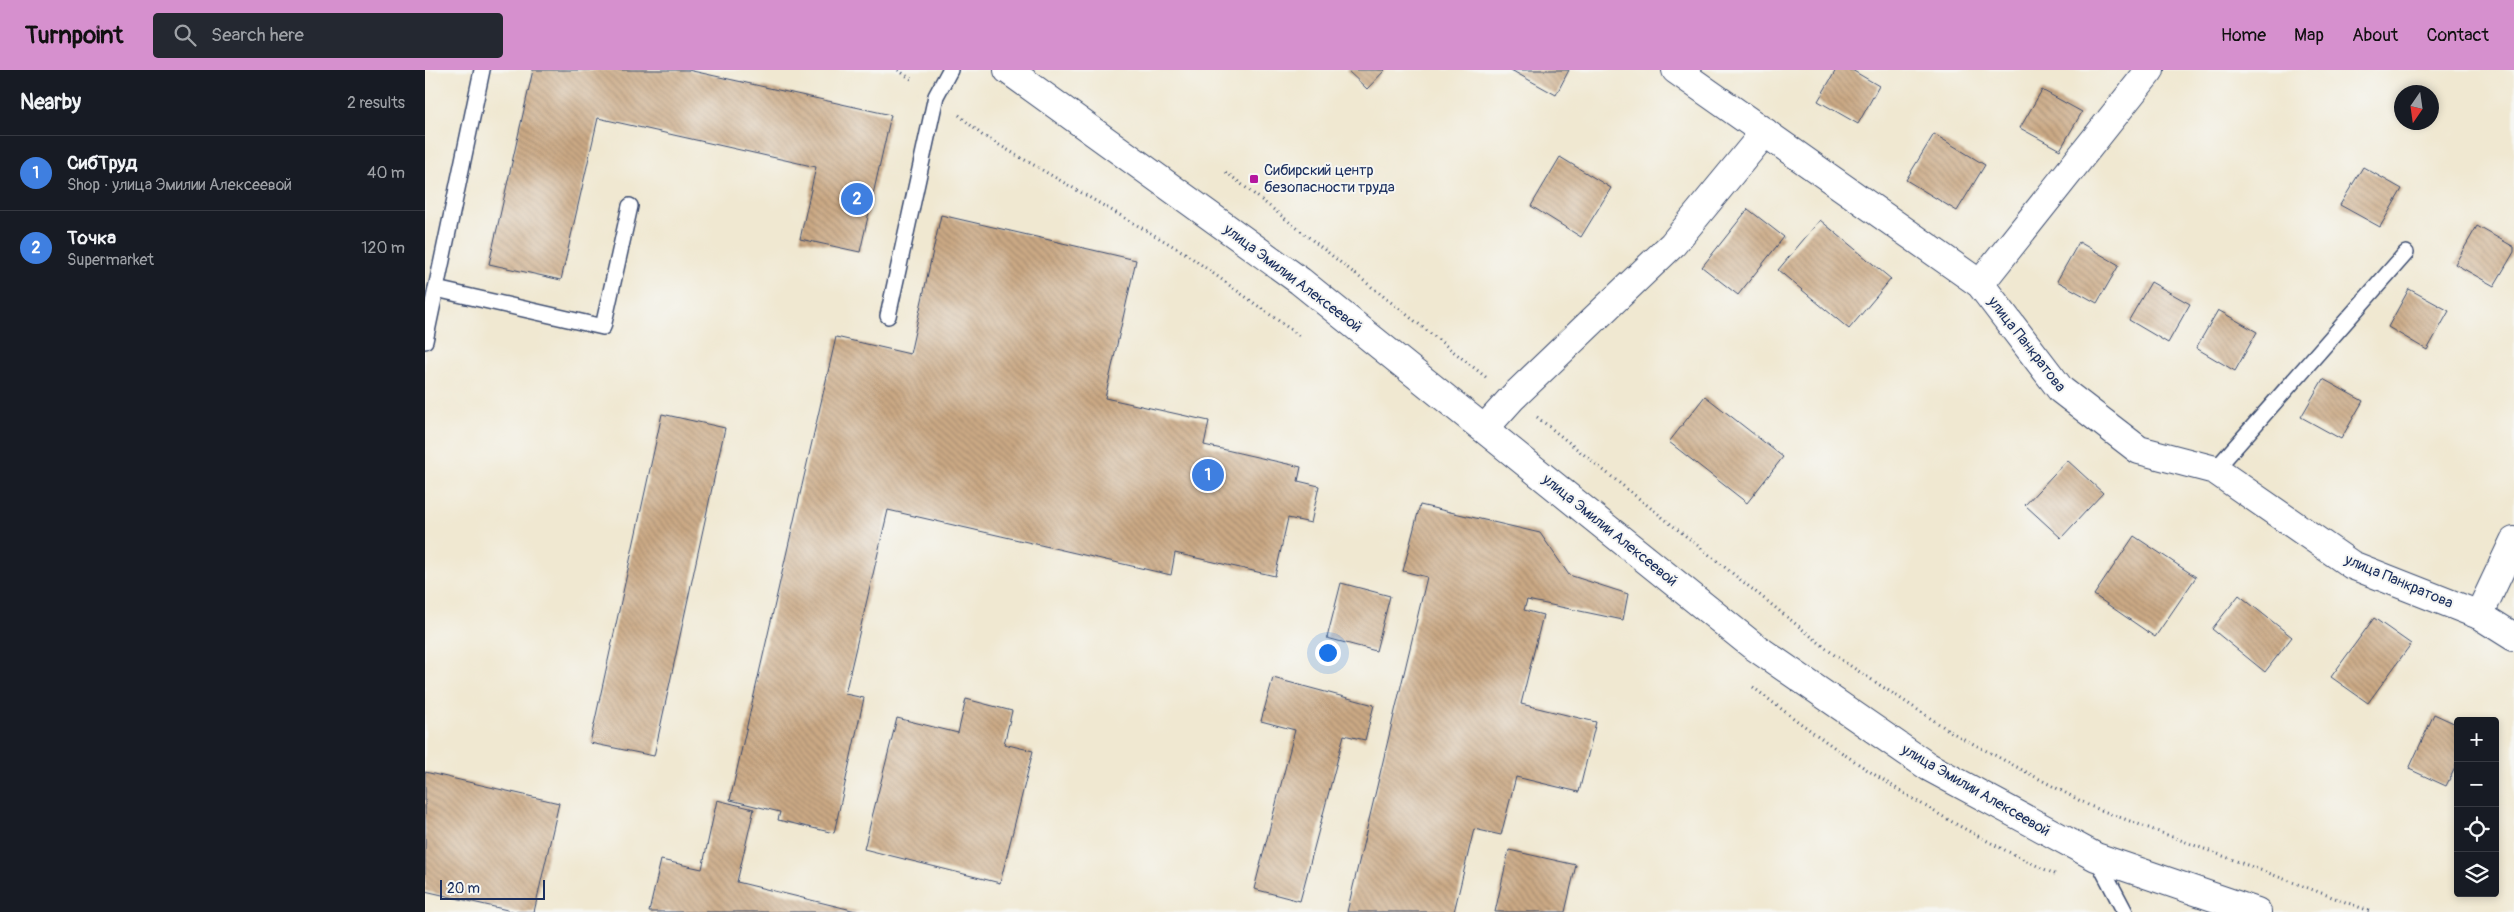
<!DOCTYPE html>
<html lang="en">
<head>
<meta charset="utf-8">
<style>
	:root { --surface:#171b24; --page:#242831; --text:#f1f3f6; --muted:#9ea1a6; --line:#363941; --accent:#d690ce }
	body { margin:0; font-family:Pangolin,sans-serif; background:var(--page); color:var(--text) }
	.controls { position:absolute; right:15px; bottom:15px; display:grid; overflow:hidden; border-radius:5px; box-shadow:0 2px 8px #0003 }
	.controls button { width:45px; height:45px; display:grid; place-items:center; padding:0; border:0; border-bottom:1px solid var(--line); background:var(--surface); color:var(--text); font:25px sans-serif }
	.compass { position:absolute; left:1969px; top:15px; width:45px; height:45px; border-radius:50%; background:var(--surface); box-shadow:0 2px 8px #0003; rotate:193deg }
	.scale { position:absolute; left:15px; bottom:12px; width:105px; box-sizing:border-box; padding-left:5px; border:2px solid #1b2f5e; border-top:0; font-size:14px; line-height:18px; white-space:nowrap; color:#1b2f5e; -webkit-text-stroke:4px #f6f6f2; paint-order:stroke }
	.you { position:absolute; left:902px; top:582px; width:18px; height:18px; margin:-12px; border:4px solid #fff; border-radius:50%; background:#1a73e8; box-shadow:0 0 0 8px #1a73e833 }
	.badge { display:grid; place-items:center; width:32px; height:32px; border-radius:50%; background:var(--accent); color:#fff; font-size:16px; font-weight:700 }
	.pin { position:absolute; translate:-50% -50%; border:2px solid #fff; box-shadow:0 1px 5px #0006 }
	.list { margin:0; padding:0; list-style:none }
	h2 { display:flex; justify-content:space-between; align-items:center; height:65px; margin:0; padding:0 20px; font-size:21px }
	h2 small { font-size:16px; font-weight:400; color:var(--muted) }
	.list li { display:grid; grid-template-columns:32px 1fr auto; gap:15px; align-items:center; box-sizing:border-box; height:75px; padding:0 20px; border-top:1px solid var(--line) }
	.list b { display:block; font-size:19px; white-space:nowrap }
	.list p { margin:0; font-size:16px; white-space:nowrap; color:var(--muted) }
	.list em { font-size:16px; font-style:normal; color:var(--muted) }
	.icon { flex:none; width:28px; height:28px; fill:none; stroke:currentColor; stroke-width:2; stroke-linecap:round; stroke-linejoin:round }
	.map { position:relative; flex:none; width:2089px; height:842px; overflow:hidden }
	header { display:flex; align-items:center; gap:30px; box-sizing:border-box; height:70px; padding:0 25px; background:var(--accent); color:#111 }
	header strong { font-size:24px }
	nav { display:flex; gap:28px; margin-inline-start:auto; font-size:18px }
	.search { width:350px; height:45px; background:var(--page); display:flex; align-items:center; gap:12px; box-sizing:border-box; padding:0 18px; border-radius:5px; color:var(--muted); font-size:19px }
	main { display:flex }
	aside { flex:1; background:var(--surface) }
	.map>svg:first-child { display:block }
	.building { fill:url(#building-back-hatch) }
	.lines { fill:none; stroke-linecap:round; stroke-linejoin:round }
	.service-casing { stroke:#3b4b6f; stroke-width:18 }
	.minor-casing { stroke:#3b4b6f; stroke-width:30 }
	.tertiary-casing { stroke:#3b4b6f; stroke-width:30 }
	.path { stroke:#3b4b6f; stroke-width:3; stroke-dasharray:1 4; stroke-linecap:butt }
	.service { stroke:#fff; stroke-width:15 }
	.minor { stroke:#fff; stroke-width:28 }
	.tertiary { stroke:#fff; stroke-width:28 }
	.poi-dot { fill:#b5179e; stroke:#f6f6f2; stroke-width:2 }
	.labels { text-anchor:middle; stroke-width:4; stroke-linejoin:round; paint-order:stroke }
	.poi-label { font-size:15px; fill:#1b2f5e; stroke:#f6f6f2; text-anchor:start }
	.street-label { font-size:15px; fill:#1b2f5e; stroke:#f6f6f2 }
</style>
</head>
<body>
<header>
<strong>Turnpoint</strong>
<div class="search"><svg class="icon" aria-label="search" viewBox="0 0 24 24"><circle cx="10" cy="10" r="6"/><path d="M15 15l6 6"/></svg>Search here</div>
<nav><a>Home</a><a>Map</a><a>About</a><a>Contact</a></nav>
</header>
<main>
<aside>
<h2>Nearby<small>2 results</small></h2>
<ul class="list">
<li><span class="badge" style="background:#3f7fe0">1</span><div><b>СибТруд</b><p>Shop · улица Эмилии Алексеевой</p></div><em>40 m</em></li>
<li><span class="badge" style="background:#3f7fe0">2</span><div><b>Точка</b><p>Supermarket</p></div><em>120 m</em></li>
</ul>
</aside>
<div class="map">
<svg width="2089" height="842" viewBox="0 0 2089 842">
	<defs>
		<pattern id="building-back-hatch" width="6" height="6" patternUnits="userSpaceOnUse" patternTransform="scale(1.25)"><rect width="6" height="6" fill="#cba984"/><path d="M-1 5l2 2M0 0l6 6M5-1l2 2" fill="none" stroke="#a48a6f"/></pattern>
	</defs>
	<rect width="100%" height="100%" fill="#f6f6f2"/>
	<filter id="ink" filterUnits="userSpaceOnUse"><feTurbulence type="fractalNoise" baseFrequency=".02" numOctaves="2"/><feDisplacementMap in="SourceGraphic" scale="10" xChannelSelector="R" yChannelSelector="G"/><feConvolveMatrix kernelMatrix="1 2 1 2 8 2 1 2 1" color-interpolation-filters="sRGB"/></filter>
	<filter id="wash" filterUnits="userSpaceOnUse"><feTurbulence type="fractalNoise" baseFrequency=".0096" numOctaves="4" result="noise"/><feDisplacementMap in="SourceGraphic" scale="20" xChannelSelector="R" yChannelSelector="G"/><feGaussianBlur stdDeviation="1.12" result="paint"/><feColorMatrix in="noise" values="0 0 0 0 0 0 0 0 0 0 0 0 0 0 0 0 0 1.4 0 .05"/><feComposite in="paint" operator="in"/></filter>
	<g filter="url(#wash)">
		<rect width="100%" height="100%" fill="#f0e8d1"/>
		<g id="blocks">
			<g class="building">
				<path d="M108 0H263L466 45 435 182 375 169 391 97 173 48 136 210 64 194Z"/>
				<path d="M922 0H960L942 19Z"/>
				<path d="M1086 0H1144L1131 25Z"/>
				<path d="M1411 0H1427L1454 16 1433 54 1393 31Z"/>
				<path d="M1617 20 1657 42 1635 80 1595 58Z"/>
				<path d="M1509 64 1560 95 1532 141 1481 110Z"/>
				<path d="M1135 87 1186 118 1156 167 1106 136Z"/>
				<path d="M1938 97 1977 119 1955 157 1915 135Z"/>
				<path d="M1323 139 1359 167 1313 225 1277 197Z"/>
				<path d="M516 145 711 190 680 328 784 351 779 375 876 397 873 411 894 416 886 453 863 448 850 506 750 483 746 505 463 440 420 624 439 628 409 763 353 750 355 742 305 730 411 267 485 284Z"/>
				<path d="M1395 150 1466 209 1424 259 1353 200Z"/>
				<path d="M2052 156 2089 177V182L2069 216 2030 194Z"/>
				<path d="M1654 172 1694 195 1672 233 1632 211Z"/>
				<path d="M1726 212 1765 234 1743 273 1704 250Z"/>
				<path d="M1984 219 2024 241 2002 280 1963 257Z"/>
				<path d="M1793 240 1832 262 1810 301 1771 278Z"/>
				<path d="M1898 309 1938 331 1916 369 1876 347Z"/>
				<path d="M1280 326 1358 387 1322 433 1244 372Z"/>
				<path d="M237 344 300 358 229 686 165 673Z"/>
				<path d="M1642 390 1678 423 1636 468 1600 435Z"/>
				<path d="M995 435 1115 463 1144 505 1203 524 1198 550 1102 530 1099 540 1118 545 1096 634 1171 652 1154 722 1091 707 1076 765 1049 759 1029 842H922L1002 507 978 501Z"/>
				<path d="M1709 466 1771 507 1730 567 1669 525Z"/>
				<path d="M916 513 965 526 951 581 902 568Z"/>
				<path d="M1814 525 1867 567 1840 602 1787 559Z"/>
				<path d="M1949 548 1986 574 1943 633 1906 607Z"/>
				<path d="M848 608 949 635 940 670 919 665 875 831 829 819 870 660 836 651Z"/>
				<path d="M541 629 587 641 579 674 608 681 575 813 439 779 472 648 533 663Z"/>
				<path d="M2009 644 2033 655V692L2021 716 1984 699Z"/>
				<path d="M0 702 134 733 109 842H91L0 821Z"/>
				<path d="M292 730 329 739 312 812 435 842H224L236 790 277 799Z"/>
				<path d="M1084 780 1151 795 1140 842H1070Z"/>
			</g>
		</g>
	</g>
	<g filter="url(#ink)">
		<use href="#blocks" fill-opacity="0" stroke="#3b4b6f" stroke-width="1"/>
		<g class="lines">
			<defs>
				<g id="service">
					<path d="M11 219 178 257 205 136"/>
					<path d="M463 246 511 26 525 0"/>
					<path d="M0 271 57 0"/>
					<path d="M1790 400 1981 183"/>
					<path d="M1671 787 1700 842"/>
				</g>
				<g id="minor">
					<path d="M1251 0 1555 214 1636 320 1714 380 1790 400 1927 495 2054 545 2089 567"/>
					<path d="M1555 214 1725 0"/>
					<path d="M1060 358 1087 328 1248 174 1340 62"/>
					<path d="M2054 545 2089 471"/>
				</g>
				<path id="tertiary" d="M583 0 875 211 1327 575 1504 697 1671 787 1832 842"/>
			</defs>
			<use href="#service" class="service-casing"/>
			<use href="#minor" class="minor-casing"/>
			<use href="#tertiary" class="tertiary-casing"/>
			<g class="path">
				<path d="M473 0 489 11"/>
				<path d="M534 45 557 65 760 183 876 267"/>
				<path d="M801 102 1062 308"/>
				<path d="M1112 347 1412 587 1528 663 1665 736 1947 842"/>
				<path d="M1328 617C1422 691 1523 756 1632 805"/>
			</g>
			<use href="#service" class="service"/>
			<use href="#minor" class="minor"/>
			<use href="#tertiary" class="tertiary"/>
		</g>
	</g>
	<rect class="poi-dot" x="824" y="104" width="10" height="10" rx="2.5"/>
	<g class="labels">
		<g class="poi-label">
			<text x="839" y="105">Сибирский центр<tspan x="839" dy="17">безопасности труда</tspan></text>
		</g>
		<g class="street-label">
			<text transform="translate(868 208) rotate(37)" y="5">улица Эмилии Алексеевой</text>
			<text transform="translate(1602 274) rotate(52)" y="5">улица Панкратова</text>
			<text transform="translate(1185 460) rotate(39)" y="5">улица Эмилии Алексеевой</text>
			<text transform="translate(1974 511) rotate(23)" y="5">улица Панкратова</text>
			<text transform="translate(1551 720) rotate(30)" y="5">улица Эмилии Алексеевой</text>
		</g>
	</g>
</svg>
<div class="controls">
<button>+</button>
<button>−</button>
<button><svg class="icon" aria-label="locate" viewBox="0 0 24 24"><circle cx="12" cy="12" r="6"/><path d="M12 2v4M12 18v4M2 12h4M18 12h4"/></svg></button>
<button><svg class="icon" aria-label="layers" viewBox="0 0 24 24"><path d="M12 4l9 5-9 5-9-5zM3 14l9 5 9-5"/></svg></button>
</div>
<svg class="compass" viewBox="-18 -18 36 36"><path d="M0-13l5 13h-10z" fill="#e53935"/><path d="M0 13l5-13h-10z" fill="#9ea1a6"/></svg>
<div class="scale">20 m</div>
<div class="you"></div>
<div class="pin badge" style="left:783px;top:405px;background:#3f7fe0">1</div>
<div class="pin badge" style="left:432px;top:129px;background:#3f7fe0">2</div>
</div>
</main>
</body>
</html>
